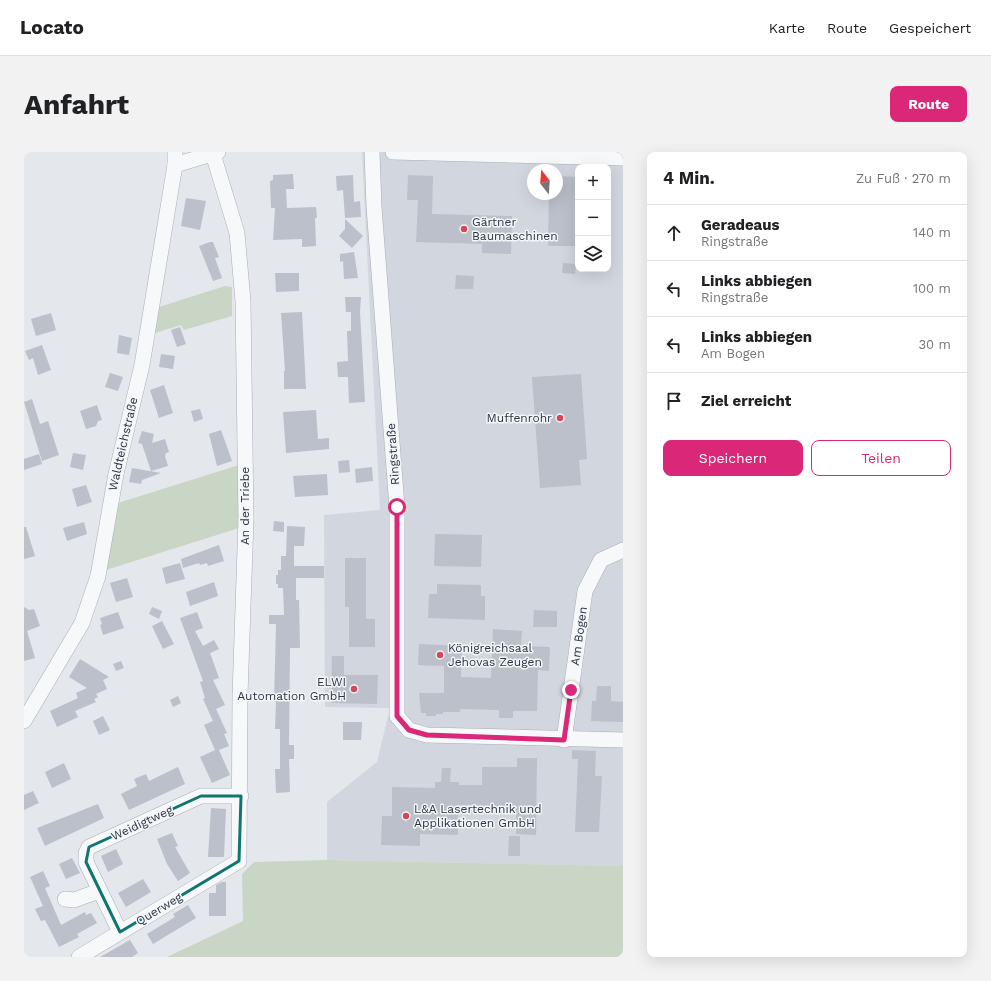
<!DOCTYPE html>
<html lang="de">
<head>
<meta charset="utf-8">
<style>
	:root { --surface:#fff; --page:#f2f2f2; --text:#202124; --muted:#757577; --line:#e0e0e0; --accent:#db2777 }
	body { margin:0; font-family:"Work Sans",sans-serif; background:var(--page); color:var(--text) }
	.controls { position:absolute; right:12px; top:12px; display:grid; overflow:hidden; border-radius:8px; box-shadow:0 4px 16px #0002 }
	.controls button { width:36px; height:36px; display:grid; place-items:center; padding:0; border:0; border-bottom:1px solid var(--line); background:var(--surface); color:var(--text); font:20px sans-serif }
	.compass { position:absolute; left:503px; top:12px; width:36px; height:36px; border-radius:50%; background:var(--surface); box-shadow:0 4px 16px #0002; rotate:343deg }
	.stop { position:absolute; width:12px; height:12px; margin:-9px; border:3px solid #db2777; border-radius:50%; background:#fff }
	.stop.end { background:#db2777; border-color:#fff; box-shadow:0 1px 4px #0008 }
	.list { margin:0; padding:0; list-style:none }
	h2 { display:flex; justify-content:space-between; align-items:center; height:52px; margin:0; padding:0 16px; font-size:17px }
	h2 small { font-size:13px; font-weight:400; color:var(--muted) }
	.list li { display:grid; grid-template-columns:26px 1fr auto; gap:12px; align-items:center; box-sizing:border-box; height:56px; padding:0 16px; border-top:1px solid var(--line) }
	.list b { display:block; font-size:15px; white-space:nowrap }
	.list p { margin:0; font-size:13px; white-space:nowrap; color:var(--muted) }
	.list em { font-size:13px; font-style:normal; color:var(--muted) }
	.actions { display:flex; gap:8px; padding:12px 16px }
	.actions a { flex:1; padding:9px 0; border:1px solid var(--accent); border-radius:8px; text-align:center; font-size:14px; color:var(--accent) }
	.actions .main { background:var(--accent); color:#fff }
	.icon { flex:none; width:22px; height:22px; fill:none; stroke:currentColor; stroke-width:2; stroke-linecap:round; stroke-linejoin:round }
	.map { position:relative; flex:none; width:599px; height:805px; overflow:hidden; border-radius:8px }
	header { display:flex; align-items:center; gap:24px; box-sizing:border-box; height:56px; padding:0 20px; background:var(--surface); border-bottom:1px solid var(--line) }
	header strong { font-size:19px }
	nav { display:flex; gap:22px; margin-inline-start:auto; font-size:14px }
	.intro { display:flex; align-items:center; justify-content:space-between; box-sizing:border-box; height:96px; padding:0 24px }
	h1 { margin:0; font-size:28px }
	.button { padding:10px 18px; border-radius:8px; background:var(--accent); color:#fff; font-size:14px; font-weight:700 }
	main { display:flex; gap:24px; padding:0 24px }
	aside { flex:1; background:var(--surface); border-radius:8px; box-shadow:0 4px 16px #0002 }
	.map>svg:first-child { display:block }
	.built { fill:#d2d6de; fill-rule:evenodd }
	.green { fill:#c9d6c5 }
	.building { fill:#bbc0ca }
	.lines { fill:none; stroke-linecap:round; stroke-linejoin:round }
	.minor-casing { stroke:#a9aeb7; stroke-width:16 }
	.minor { stroke:#f7f8fa; stroke-width:15 }
	.route { stroke:#db2777; stroke-width:5 }
	.marked { fill:none; stroke:#0f766e; stroke-width:3; stroke-linejoin:round }
	.poi-dot { fill:#d1495b; stroke:#f4f6f9; stroke-width:1.5 }
	.labels { text-anchor:middle; stroke-width:3; stroke-linejoin:round; paint-order:stroke }
	.poi-label { font-size:12px; fill:#2b3445; stroke:#f4f6f9; text-anchor:start }
	.street-label { font-size:12px; fill:#2b3445; stroke:#f4f6f9 }
</style>
</head>
<body>
<header>
<strong>Locato</strong>
<nav><a>Karte</a><a>Route</a><a>Gespeichert</a></nav>
</header>
<div class="intro"><h1>Anfahrt</h1><a class="button">Route</a></div>
<main>
<div class="map">
<svg width="599" height="805" viewBox="0 0 599 805">
	<rect width="100%" height="100%" fill="#e4e7ec"/>
	<path class="built" d="M338 0H599V714L303 708V650L353 610 366 556 301 555 300 363 356 358ZM554 15H584V117H554ZM509 18H533V42H509Z"/>
	<g class="green">
		<path d="M201 134 208 135V164L160 178 157 173 131 181 135 155Z"/>
		<path d="M215 313V376L82 418 94 351Z"/>
		<path d="M303 708 599 714V805H143L219 769 218 722 230 710Z"/>
	</g>
	<g class="building">
		<path d="M269 22 270 37H262L263 56 292 55 293 66H291L292 94 278 95V87L249 88 251 56H247L246 29 249 28V23Z"/>
		<path d="M329 23 330 50 336 49 337 65 321 66 319 38 313 39 312 24Z"/>
		<path d="M384 23 409 24 408 62 488 64 487 102 458 101V92L392 90 394 48H383Z"/>
		<path d="M533 24 554 25V94H524L525 42H533Z"/>
		<path d="M162 46 182 49 176 78 157 74Z"/>
		<path d="M321 67 339 84 328 96 315 84 321 77Z"/>
		<path d="M186 90H189L195 105 191 106 198 126 189 129 175 94Z"/>
		<path d="M330 100 334 126 320 127 319 109 316 110V102Z"/>
		<path d="M539 111 552 112 551 122 538 121Z"/>
		<path d="M251 121H275V139L252 140Z"/>
		<path d="M432 123 450 124 449 137H431Z"/>
		<path d="M321 145H337L336 160 341 250 325 251 324 225H314L313 210 324 209 323 179H327V160H322Z"/>
		<path d="M278 160 282 237H260V219H261L257 161Z"/>
		<path d="M27 161 32 178 12 184 7 167Z"/>
		<path d="M156 175 162 192 153 195 147 178Z"/>
		<path d="M95 183 108 186 105 203 93 201Z"/>
		<path d="M18 193 27 218 14 223 9 206 5 208 1 199Z"/>
		<path d="M137 202 151 204 149 217 135 215Z"/>
		<path d="M86 221 99 225 94 239 81 235Z"/>
		<path d="M557 222 563 307 555 308 557 333 516 336 508 225Z"/>
		<path d="M140 233 149 261 135 266 126 238Z"/>
		<path d="M8 247 16 272 24 269 35 303 18 309 0 250Z"/>
		<path d="M73 253 78 268 74 269 72 274 62 277 56 259Z"/>
		<path d="M176 257 179 267 170 270 167 259Z"/>
		<path d="M292 258 294 287 305 286V297L262 301 259 260Z"/>
		<path d="M197 278 208 309 193 314 185 282Z"/>
		<path d="M118 279 130 282 128 291 141 287 145 300 142 301 141 304 144 314 127 319 118 292 114 291Z"/>
		<path d="M49 301 62 303 59 318 46 315Z"/>
		<path d="M15 302 18 312 0 318V307Z"/>
		<path d="M325 308 326 320 315 321 314 309Z"/>
		<path d="M348 315 349 329 332 331 331 317Z"/>
		<path d="M108 316 137 321 118 328 117 332 105 330Z"/>
		<path d="M303 322 304 343 271 345 269 324Z"/>
		<path d="M62 333 68 350 53 355 48 337Z"/>
		<path d="M250 369 260 370V380L249 379Z"/>
		<path d="M60 370 63 382 43 389 39 376Z"/>
		<path d="M263 374 281 375 280 394H270V414H300V426H272V448H275L276 496H266L265 593H270V607H265L266 640 252 641 251 617H256V577H251L252 550H250L252 472H245V463H260L259 436H254V432H252V423H254V418H257V404H262Z"/>
		<path d="M0 375H2L11 404 0 407Z"/>
		<path d="M411 382 458 383 457 415 410 414Z"/>
		<path d="M195 393 200 409 184 414 183 411 176 413 175 411 159 416 157 407Z"/>
		<path d="M321 406H342V467H351V495H325V455H321Z"/>
		<path d="M156 411 161 427 142 432 138 416Z"/>
		<path d="M103 426 109 445 92 450 86 431Z"/>
		<path d="M190 430 194 444 166 454 162 440Z"/>
		<path d="M413 432 457 433V444H461V468L404 466 405 442H413Z"/>
		<path d="M0 455 5 458 10 457 16 474 3 479 11 506 0 509Z"/>
		<path d="M128 455 138 459 135 467 125 462Z"/>
		<path d="M510 458 533 459V475H509Z"/>
		<path d="M94 460 100 476 79 483 76 473 78 472 76 466Z"/>
		<path d="M173 460 179 476 171 479 179 494 190 488 195 497 186 501 195 526 189 528 201 553 192 557 203 581 200 582 205 594 195 598 206 623 188 631 176 605 191 598 180 573 189 569 179 547 181 546 176 530 179 529 156 466Z"/>
		<path d="M138 469 150 492 139 497 128 474Z"/>
		<path d="M469 477 498 479 497 494 526 495 525 519 514 518 513 559H489V566H475V558L436 557V560H419V562H412V564H402V561H397L395 541H420V514L394 513 395 492 438 494 437 525 467 526Z"/>
		<path d="M308 504H320V523H354L353 552 307 551Z"/>
		<path d="M56 507 85 525 79 528 83 537 72 542 74 545 70 547 72 550 51 559 54 565 33 575 26 559 54 546 52 541 63 536 45 525Z"/>
		<path d="M97 509 100 516 92 519 89 512Z"/>
		<path d="M573 534H587V549L599 550V570L567 569 568 549H572Z"/>
		<path d="M154 544 157 551 149 555 146 548Z"/>
		<path d="M79 564 86 578 75 583 69 569Z"/>
		<path d="M319 570H338L337 588H319Z"/>
		<path d="M548 598 572 599 571 624H578L575 680H551L554 607H548Z"/>
		<path d="M493 606H513L512 683 492 682V654L434 653V683L396 682V694L357 693 358 664H368V635L411 636V630H417L418 616H427L426 630H435V633H458V615H493Z"/>
		<path d="M40 611 47 627 28 636 21 620Z"/>
		<path d="M154 615 161 632 105 658 97 642 113 634 110 627 122 622 125 629Z"/>
		<path d="M9 639 15 651 0 658V643Z"/>
		<path d="M74 652 80 666 21 694 13 676Z"/>
		<path d="M187 656 202 657 200 705H184Z"/>
		<path d="M148 681 154 694 151 695 166 721 154 729 143 712 133 687Z"/>
		<path d="M485 684H496V704H484Z"/>
		<path d="M92 697 99 712 84 720 77 704Z"/>
		<path d="M48 706 56 721 42 727 35 712Z"/>
		<path d="M19 719 26 734 21 736 37 773 61 760 62 763 67 761 73 771 53 782 55 785 35 795 21 768 17 769 11 757 19 754 6 725Z"/>
		<path d="M119 727 127 740 102 755 94 741Z"/>
		<path d="M198 730H202V764H185V741H192V733Z"/>
		<path d="M164 753 172 766 129 792 123 782 151 765 149 762Z"/>
		<path d="M106 788 114 801 108 805H76Z"/>
	</g>
	<g class="lines">
		<defs>
			<g id="minor">
				<path d="M348 0 350 55 373 355V564L385 578 403 583 599 588"/>
				<path d="M369 0 599 6"/>
				<path d="M151 13 194 0"/>
				<path d="M0 569 58 471 74 424 92 322 118 213 151 13V0"/>
				<path d="M540 588 561 439 577 408 599 398"/>
				<path d="M41 747 50 748 75 739"/>
				<path d="M96 780 62 710V701L65 695 177 644H217"/>
				<path d="M55 805 215 709 216 543 222 367 219 149 213 81 189 2"/>
			</g>
		</defs>
		<use href="#minor" class="minor-casing"/>
		<use href="#minor" class="minor"/>
	</g>
	<g class="lines">
		<path class="route" d="M373 355V564L385 578 403 583 540 588 547 538"/>
	</g>
	<path class="marked" d="M177 644H217L215 709 96 780 62 710 65 695Z"/>
	<g class="poi-dot">
		<circle cx="440" cy="77" r="4"/>
		<circle cx="536" cy="266" r="4"/>
		<circle cx="416" cy="503" r="4"/>
		<circle cx="330" cy="537" r="4"/>
		<circle cx="382" cy="664" r="4"/>
	</g>
	<g class="labels">
		<g class="poi-label">
			<text x="448" y="74">Gärtner<tspan x="448" dy="14">Baumaschinen</tspan></text>
			<text x="528" y="270" text-anchor="end">Muffenrohr</text>
			<text x="424" y="500">Königreichsaal<tspan x="424" dy="14">Jehovas Zeugen</tspan></text>
			<text x="322" y="534" text-anchor="end">ELWI<tspan x="322" dy="14">Automation GmbH</tspan></text>
			<text x="390" y="661">L&amp;A Lasertechnik und<tspan x="390" dy="14">Applikationen GmbH</tspan></text>
		</g>
		<g class="street-label">
			<text transform="translate(99 292) rotate(-77)" y="4">Waldteichstraße</text>
			<text transform="translate(369 302) rotate(-94)" y="4">Ringstraße</text>
			<text transform="translate(221 354) rotate(-90)" y="4">An der Triebe</text>
			<text transform="translate(555 484) rotate(-82)" y="4">Am Bogen</text>
			<text transform="translate(118 671) rotate(-25)" y="4">Weidigtweg</text>
			<text transform="translate(135 757) rotate(-31)" y="4">Querweg</text>
		</g>
	</g>
</svg>
<div class="controls">
<button>+</button>
<button>−</button>
<button><svg class="icon" aria-label="layers" viewBox="0 0 24 24"><path d="M12 4l9 5-9 5-9-5zM3 14l9 5 9-5"/></svg></button>
</div>
<svg class="compass" viewBox="-18 -18 36 36"><path d="M0-13l5 13h-10z" fill="#e53935"/><path d="M0 13l5-13h-10z" fill="#757577"/></svg>
<div class="stop" style="left:373px;top:355px"></div>
<div class="stop end" style="left:547px;top:538px"></div>
</div>
<aside>
<h2>4 Min.<small>Zu Fuß · 270 m</small></h2>
<ul class="list">
<li><svg class="icon" aria-label="ahead" viewBox="0 0 24 24"><path d="M12 20V5M6 11l6-6 6 6"/></svg><div><b>Geradeaus</b><p>Ringstraße</p></div><em>140 m</em></li>
<li><svg class="icon" aria-label="left" viewBox="0 0 24 24"><path d="M17 20v-9H6M10 6l-5 5 5 5"/></svg><div><b>Links abbiegen</b><p>Ringstraße</p></div><em>100 m</em></li>
<li><svg class="icon" aria-label="left" viewBox="0 0 24 24"><path d="M17 20v-9H6M10 6l-5 5 5 5"/></svg><div><b>Links abbiegen</b><p>Am Bogen</p></div><em>30 m</em></li>
<li><svg class="icon" aria-label="arrive" viewBox="0 0 24 24"><path d="M6 21V4h12l-3 4 3 4H6"/></svg><div><b>Ziel erreicht</b></div></li>
</ul>
<div class="actions"><a class="main">Speichern</a><a>Teilen</a></div>
</aside>
</main>
</body>
</html>
